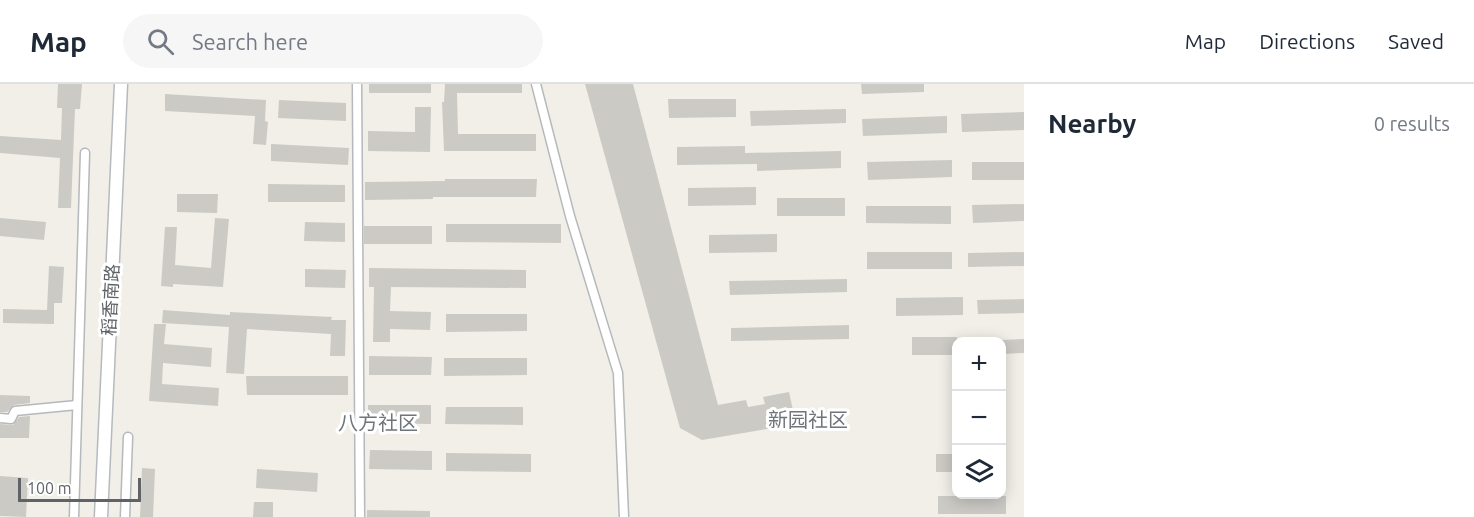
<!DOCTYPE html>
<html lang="en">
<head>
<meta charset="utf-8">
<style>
	:root { --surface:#fff; --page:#f6f6f7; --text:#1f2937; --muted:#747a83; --line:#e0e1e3 }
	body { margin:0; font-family:Ubuntu,"Noto Sans SC",sans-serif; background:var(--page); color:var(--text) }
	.controls { position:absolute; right:18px; bottom:18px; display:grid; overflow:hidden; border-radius:12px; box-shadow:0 3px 15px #0003 }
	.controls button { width:54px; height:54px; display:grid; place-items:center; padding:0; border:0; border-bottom:2px solid var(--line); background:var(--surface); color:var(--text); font:30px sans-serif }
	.scale { position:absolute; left:18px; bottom:15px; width:123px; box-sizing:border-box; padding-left:6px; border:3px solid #5f6368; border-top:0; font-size:16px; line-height:21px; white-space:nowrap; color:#5f6368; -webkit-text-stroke:4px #fff; paint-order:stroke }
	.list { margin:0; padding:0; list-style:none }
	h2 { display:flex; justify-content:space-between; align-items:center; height:78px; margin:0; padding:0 24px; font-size:26px }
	h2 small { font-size:20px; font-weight:400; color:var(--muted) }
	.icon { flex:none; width:33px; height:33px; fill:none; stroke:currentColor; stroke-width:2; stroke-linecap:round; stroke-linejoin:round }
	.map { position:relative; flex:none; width:1024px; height:433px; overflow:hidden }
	header { display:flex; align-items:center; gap:36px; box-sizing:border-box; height:84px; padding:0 30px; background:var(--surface); border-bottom:2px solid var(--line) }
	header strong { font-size:28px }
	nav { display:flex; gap:33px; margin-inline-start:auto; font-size:21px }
	.search { width:420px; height:54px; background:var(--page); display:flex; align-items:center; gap:15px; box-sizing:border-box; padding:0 21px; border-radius:33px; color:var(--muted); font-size:22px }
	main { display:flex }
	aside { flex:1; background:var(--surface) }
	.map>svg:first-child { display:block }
	.building { fill:#cccac5 }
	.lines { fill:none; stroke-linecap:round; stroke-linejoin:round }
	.minor-casing { stroke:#b5b8bc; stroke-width:11 }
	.secondary-casing { stroke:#b6babf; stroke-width:15 }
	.minor { stroke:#fff; stroke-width:8 }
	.secondary { stroke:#fff; stroke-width:12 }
	.labels { text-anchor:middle; stroke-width:6; stroke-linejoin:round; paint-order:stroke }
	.street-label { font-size:18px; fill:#5f6368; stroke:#fff }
	.neighbourhood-label { font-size:20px; fill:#70757a; stroke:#fff }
</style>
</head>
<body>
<header>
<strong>Map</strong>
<div class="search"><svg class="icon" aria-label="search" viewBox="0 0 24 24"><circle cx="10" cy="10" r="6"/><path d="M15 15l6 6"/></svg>Search here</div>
<nav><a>Map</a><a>Directions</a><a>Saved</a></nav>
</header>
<main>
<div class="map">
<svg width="1024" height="433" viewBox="0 0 1024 433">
	<rect width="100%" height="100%" fill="#f1efe8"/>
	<g class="building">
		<path d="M58 0H82L80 25H75L71 124H58L60 74 0 69V52L61 56 62 24H57Z"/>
		<rect x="369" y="0" width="62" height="9"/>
		<path d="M445 0H522V9H457L458 50H536V67H444L442 18H444Z"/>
		<path d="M585 0H633L718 321 746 316 748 323 765 320 763 313 789 308 796 340 702 356 680 344Z"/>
		<path d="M861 0H924V8L862 10Z"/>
		<path d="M165 10 266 16 265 37 268 38 266 61 253 60 255 32 165 27Z"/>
		<path d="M668 15H736V33L669 34Z"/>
		<path d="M279 16 346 19V37L278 34Z"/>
		<path d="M415 23H431L430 68 368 67V47L415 48Z"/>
		<path d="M846 25V39L751 42 750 27Z"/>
		<path d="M1024 28V46L962 48 961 30Z"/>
		<path d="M947 32V49L863 52 862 35Z"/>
		<path d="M271 60 349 64 348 81 271 77Z"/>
		<path d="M745 62V69L841 67V84L757 87V80L677 81V63Z"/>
		<path d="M952 76V93L868 96 867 78Z"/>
		<rect x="972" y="78" width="52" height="18"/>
		<path d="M445 95H537L536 113H433V115L365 116V98L445 97Z"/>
		<path d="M268 100 345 101V118H268Z"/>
		<path d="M756 103V121L688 122V104Z"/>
		<path d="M177 110H218L217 129 177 128Z"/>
		<rect x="777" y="114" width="68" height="18"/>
		<path d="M1024 120V137L973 139 972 121Z"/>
		<path d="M866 122H951V140L866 139Z"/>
		<path d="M0 134 46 138 44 156 0 152Z"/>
		<path d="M215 134 229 135 223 203 173 200V203L161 202 165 143H177L175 181 211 184Z"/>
		<path d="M305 138 345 139V158L304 157Z"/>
		<path d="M446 140H561V159L446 158Z"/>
		<rect x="364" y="142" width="68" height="18"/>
		<path d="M777 150V168L709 169V151Z"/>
		<rect x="867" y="168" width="85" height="17"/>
		<path d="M1024 168V182L968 183V169Z"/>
		<path d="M49 182 64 183 62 219H54V240L3 239V225L47 226Z"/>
		<path d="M369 184 526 186V204L391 203 390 227 431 228 430 246 390 245V258H373L374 203H369Z"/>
		<path d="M305 185 346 186 345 204 305 203Z"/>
		<path d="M847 195V208L730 211 729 197Z"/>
		<path d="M963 213V231L896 232V214Z"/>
		<path d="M1024 215V229L978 230 977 216Z"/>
		<path d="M163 226 230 231V228L332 233 331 236H346L345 272H330L331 250 247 245 244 290 226 289 229 243 162 239Z"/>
		<path d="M446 230H527V247L446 248Z"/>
		<path d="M154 240H166L164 260 212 264 211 283 163 279 162 300 219 304 218 322 149 317Z"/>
		<path d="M849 241V255L731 257V244Z"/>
		<rect x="912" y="253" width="45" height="18"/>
		<path d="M1024 255V269L1002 270V256Z"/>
		<path d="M369 272 432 273 431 291H369Z"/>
		<path d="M444 274H527V291L444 292Z"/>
		<path d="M246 292H348V311H247Z"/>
		<path d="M0 311 30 312V319L14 321 7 328H0Z"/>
		<path d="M368 321H431V340L368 339Z"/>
		<path d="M446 323H523V341L445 340Z"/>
		<path d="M30 332 29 354H0V340L13 341 19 333Z"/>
		<path d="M370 366 432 367V386L369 385Z"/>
		<path d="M446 369 531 370V388L446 387Z"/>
		<rect x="936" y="370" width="21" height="18"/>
		<path d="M142 384 155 385 153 433H140Z"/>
		<path d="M257 385 318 389 317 408 256 404Z"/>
		<path d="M0 392 28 394 26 433 0 432Z"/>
		<rect x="938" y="412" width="68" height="18"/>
		<path d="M254 418H273V433H253Z"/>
		<path d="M367 426 430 427V433H367Z"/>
	</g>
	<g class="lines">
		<defs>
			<g id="minor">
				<path d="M357 0 360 433"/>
				<path d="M536 0 570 132 618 289 624 433"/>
				<path d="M0 334 11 335 15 327 77 321"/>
				<path d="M74 433 85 69"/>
				<path d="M125 433 128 353"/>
			</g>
			<path id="secondary" d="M101 433 121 0"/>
		</defs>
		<use href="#minor" class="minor-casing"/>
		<use href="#secondary" class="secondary-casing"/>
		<use href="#minor" class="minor"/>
		<use href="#secondary" class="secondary"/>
	</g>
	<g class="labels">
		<g class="street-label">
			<text transform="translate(111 216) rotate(-87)" y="6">稻香南路</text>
		</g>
		<g class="neighbourhood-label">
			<text x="808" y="343">新园社区</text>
			<text x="378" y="346">八方社区</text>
		</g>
	</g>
</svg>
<div class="controls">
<button>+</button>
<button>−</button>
<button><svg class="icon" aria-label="layers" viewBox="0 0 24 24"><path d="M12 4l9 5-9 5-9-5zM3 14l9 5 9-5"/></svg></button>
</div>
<div class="scale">100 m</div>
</div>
<aside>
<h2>Nearby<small>0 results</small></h2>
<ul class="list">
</ul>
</aside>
</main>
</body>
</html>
